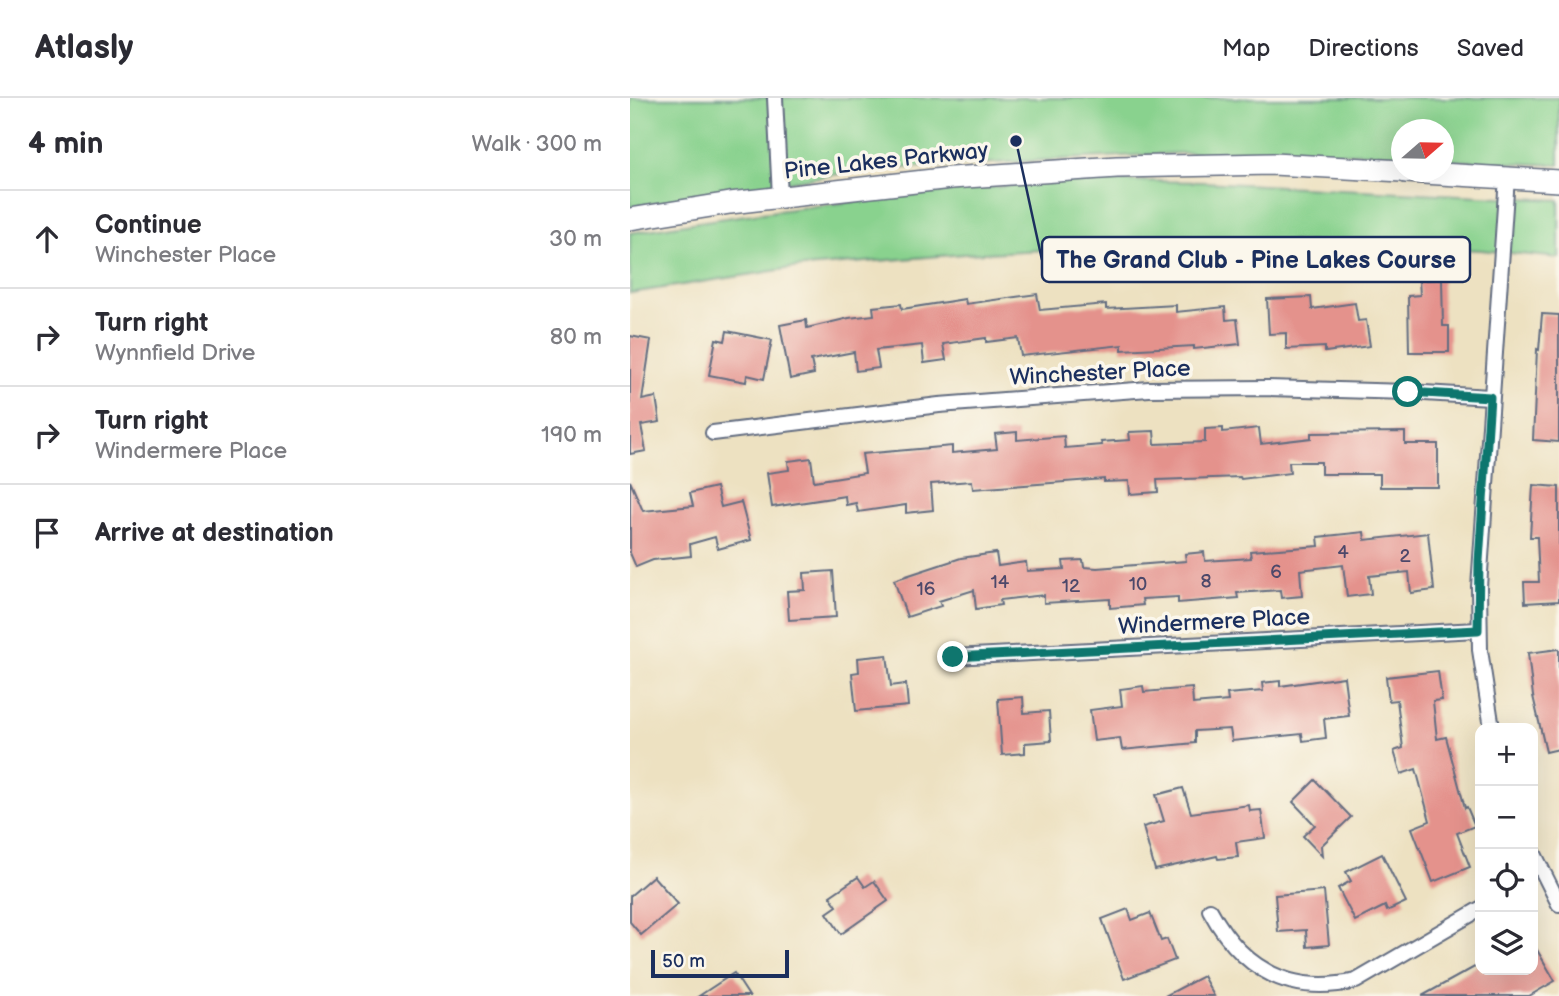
<!DOCTYPE html>
<html lang="en">
<head>
<meta charset="utf-8">
<style>
	:root { --surface:#fff; --page:#f7f7f7; --text:#2b2b33; --muted:#7c7c81; --line:#e1e1e2 }
	body { margin:0; font-family:"Balsamiq Sans",sans-serif; background:var(--page); color:var(--text) }
	.controls { position:absolute; right:21px; bottom:21px; display:grid; overflow:hidden; border-radius:14px; box-shadow:0 7px 28px #0002 }
	.controls button { width:63px; height:63px; display:grid; place-items:center; padding:0; border:0; border-bottom:2px solid var(--line); background:var(--surface); color:var(--text); font:35px sans-serif }
	.compass { position:absolute; left:761px; top:21px; width:63px; height:63px; border-radius:50%; background:var(--surface); box-shadow:0 7px 28px #0002; rotate:70deg }
	.scale { position:absolute; left:21px; bottom:18px; width:138px; box-sizing:border-box; padding-left:7px; border:4px solid #1b2f5e; border-top:0; font-size:19px; line-height:24px; white-space:nowrap; color:#1b2f5e; -webkit-text-stroke:5px #fbf7ec; paint-order:stroke }
	.stop { position:absolute; width:21px; height:21px; margin:-16px; border:5px solid #0f766e; border-radius:50%; background:#fff }
	.stop.end { background:#0f766e; border-color:#fff; box-shadow:0 2px 7px #0008 }
	.list { margin:0; padding:0; list-style:none }
	h2 { display:flex; justify-content:space-between; align-items:center; height:91px; margin:0; padding:0 28px; font-size:30px }
	h2 small { font-size:23px; font-weight:400; color:var(--muted) }
	.list li { display:grid; grid-template-columns:46px 1fr auto; gap:21px; align-items:center; box-sizing:border-box; height:98px; padding:0 28px; border-top:2px solid var(--line) }
	.list b { display:block; font-size:26px; white-space:nowrap }
	.list p { margin:0; font-size:23px; white-space:nowrap; color:var(--muted) }
	.list em { font-size:23px; font-style:normal; color:var(--muted) }
	.icon { flex:none; width:38px; height:38px; fill:none; stroke:currentColor; stroke-width:2; stroke-linecap:round; stroke-linejoin:round }
	.map { position:relative; flex:none; width:929px; height:898px; overflow:hidden }
	header { display:flex; align-items:center; gap:42px; box-sizing:border-box; height:98px; padding:0 35px; background:var(--surface); border-bottom:2px solid var(--line) }
	header strong { font-size:33px }
	nav { display:flex; gap:38px; margin-inline-start:auto; font-size:24px }
	main { display:flex }
	aside { flex:1; background:var(--surface) }
	.map>svg:first-child { display:block }
	.green { fill:#89d28e; stroke:#528076; stroke-width:2 }
	.building { fill:#e4928c }
	.lines { fill:none; stroke-linecap:round; stroke-linejoin:round }
	.street-casing { stroke:#646d81; stroke-width:18 }
	.secondary-casing { stroke:#646d81; stroke-width:24 }
	.street { stroke:#fff; stroke-width:14 }
	.secondary { stroke:#fff; stroke-width:21 }
	.route { stroke:#0f766e; stroke-width:9 }
	.labels { text-anchor:middle; stroke-width:7; stroke-linejoin:round; paint-order:stroke }
	.number-label { font-size:19px; fill:#4d486a }
	.street-label { font-size:23px; fill:#1b2f5e; stroke:#fbf7ec }
	.leader { fill:none; stroke:#1b2f5e; stroke-width:2.5 }
	.callout-dot { fill:#1b2f5e; stroke:#fbf7ec; stroke-width:2.5 }
	.callout { fill:#fbf7ec; stroke:#1b2f5e; stroke-width:2.5 }
	.callout-label { font-size:24px; text-anchor:middle; font-weight:bold; fill:#1b2f5e }
</style>
</head>
<body>
<header>
<strong>Atlasly</strong>
<nav><a>Map</a><a>Directions</a><a>Saved</a></nav>
</header>
<main>
<aside>
<h2>4 min<small>Walk · 300 m</small></h2>
<ul class="list">
<li><svg class="icon" aria-label="ahead" viewBox="0 0 24 24"><path d="M12 20V5M6 11l6-6 6 6"/></svg><div><b>Continue</b><p>Winchester Place</p></div><em>30 m</em></li>
<li><svg class="icon" aria-label="right" viewBox="0 0 24 24"><path d="M7 20v-9h11M14 6l5 5-5 5"/></svg><div><b>Turn right</b><p>Wynnfield Drive</p></div><em>80 m</em></li>
<li><svg class="icon" aria-label="right" viewBox="0 0 24 24"><path d="M7 20v-9h11M14 6l5 5-5 5"/></svg><div><b>Turn right</b><p>Windermere Place</p></div><em>190 m</em></li>
<li><svg class="icon" aria-label="arrive" viewBox="0 0 24 24"><path d="M6 21V4h12l-3 4 3 4H6"/></svg><div><b>Arrive at destination</b></div></li>
</ul>
</aside>
<div class="map">
<svg width="929" height="898" viewBox="0 0 929 898">
	<rect width="100%" height="100%" fill="#fbf7ec"/>
	<filter id="ink" filterUnits="userSpaceOnUse"><feTurbulence type="fractalNoise" baseFrequency=".0143" numOctaves="2"/><feDisplacementMap in="SourceGraphic" scale="14" xChannelSelector="R" yChannelSelector="G"/><feConvolveMatrix kernelMatrix="1 2 1 2 8 2 1 2 1" color-interpolation-filters="sRGB"/></filter>
	<filter id="wash" filterUnits="userSpaceOnUse"><feTurbulence type="fractalNoise" baseFrequency=".00686" numOctaves="4" result="noise"/><feDisplacementMap in="SourceGraphic" scale="28" xChannelSelector="R" yChannelSelector="G"/><feGaussianBlur stdDeviation="1.57" result="paint"/><feColorMatrix in="noise" values="0 0 0 0 0 0 0 0 0 0 0 0 0 0 0 0 0 1.4 0 .05"/><feComposite in="paint" operator="in"/></filter>
	<g filter="url(#wash)">
		<rect width="100%" height="100%" fill="#ede1c1"/>
		<g class="green">
			<path d="M0 0H929V67L814 62V32H772L771 58 741 55H550L234 72 0 109Z"/>
			<path d="M448 82 573 84 929 102V160L851 152 651 143 516 147 334 156 162 170 0 195V135C149 110 298 93 448 82Z"/>
		</g>
		<g id="blocks">
			<g class="building">
				<path d="M812 181 813 228H819V254H779L778 198 790 197 789 182Z"/>
				<path d="M407 196 410 212 476 206V211L546 207V214L595 209 596 222 607 221 610 246 564 251V248L492 252V247L391 258 388 240 356 244V240L313 246 316 262 294 265 292 247 246 252 249 270 226 273 224 254 181 262 184 276 160 281 150 227 176 222 177 230 219 220 244 217 243 209 271 206 272 211 335 201 336 206Z"/>
				<path d="M681 199 682 211 725 205 728 223 736 222 740 248 695 254V249L656 251V235L639 236 637 201Z"/>
				<path d="M912 216 929 217V344L903 342 907 251 909 252Z"/>
				<path d="M97 233 142 242 134 281 117 277 116 284 79 277 86 241 95 243Z"/>
				<path d="M0 238 21 242 12 302 26 299 30 324 11 327 16 353 0 356Z"/>
				<path d="M593 330V334L629 330 631 346 681 340V335L775 334V346H808V389H750V376H691V364H659L660 375 611 381 610 379 527 382 528 394 500 396 499 383 474 384V381L343 391 342 383 301 386 303 412 276 415V407L228 414 226 405 216 407 215 398 142 409 137 375 159 372 158 363 181 360 184 383 235 375 232 356 322 348V355L367 351 365 336 387 334V342L434 338 435 350 472 347 471 344 500 342 499 334 524 333 525 346 575 344V331Z"/>
				<path d="M0 383 13 413 63 408 60 395 86 389 91 409 111 404 121 442 88 451 85 439 60 446 61 458 23 462 6 469 0 455Z"/>
				<path d="M903 387 929 389V503L895 505 894 484H909L907 439H900Z"/>
				<path d="M734 434 735 442 798 435 804 492 781 495 779 474 739 478 741 496 717 499 713 467 670 472 672 498 651 500 650 492 607 495 608 500 548 505V499L512 501 513 507 480 510V501L414 505V497L370 502 371 507 346 511 344 492 309 503 311 508 277 519 264 482 331 460 366 455 368 468 396 464 397 473 434 471 433 463 453 462 454 469 467 470 556 463 555 456 574 454 575 463 621 460 620 453 689 448 688 439Z"/>
				<path d="M203 473 206 519 159 522 157 493 175 492 174 475Z"/>
				<path d="M929 551V651L916 654 903 598 898 555Z"/>
				<path d="M257 557 261 588 276 586 278 608 226 613 222 575 229 574 228 560Z"/>
				<path d="M808 573 812 602 803 603 807 641 816 639 835 710 837 709 845 728 827 735 840 769 803 784 782 730 800 723 786 671 771 676 764 653 773 650 767 602 759 603 756 579Z"/>
				<path d="M714 579 719 618 694 621 696 640 673 643 672 636 602 643 600 631 565 633V645L492 652 490 640 464 643 460 612 492 608 490 591 513 588 514 594 562 590 563 606 598 603 597 596 633 593 632 585 650 583V588Z"/>
				<path d="M393 599 394 615 419 613 421 643 395 645V655L372 657 368 601Z"/>
				<path d="M685 682 721 719 691 748 692 758 673 738 685 727 663 704Z"/>
				<path d="M553 690 561 715 619 707 620 713 631 712 635 740 606 744 608 759 588 761 587 758 525 772 513 729 534 723 526 697Z"/>
				<path d="M752 756 776 804 757 813 755 808 725 823 708 790 721 783 716 774Z"/>
				<path d="M23 778 48 806 11 837 0 824V798Z"/>
				<path d="M228 779 235 789 244 783 258 803 211 836 197 815 207 808 200 798Z"/>
				<path d="M694 793 699 847 677 849 676 832 648 834 645 797Z"/>
				<path d="M498 811 502 822 520 815 531 843 537 841 545 862 494 881 472 821Z"/>
				<path d="M903 845 925 883 899 898H792L850 866V872H903Z"/>
				<path d="M104 875 119 898H69Z"/>
				<path d="M573 878 584 898H535Z"/>
			</g>
		</g>
	</g>
	<g filter="url(#ink)">
		<use href="#blocks" fill-opacity="0" stroke="#646d81" stroke-width="2"/>
		<g class="lines">
			<defs>
				<g id="street">
					<path d="M145 0 150 99"/>
					<path d="M83 335 309 307 519 291 638 290 778 294 860 299"/>
					<path d="M323 559 848 532"/>
					<path d="M862 630 850 552 849 489 877 79"/>
					<path d="M903 754 929 806"/>
					<path d="M580 812C611 870 658 898 726 883L850 811"/>
				</g>
				<g id="secondary">
					<path d="M776 74 929 83"/>
					<path d="M0 121 100 105 321 80 487 69 643 66 772 73"/>
				</g>
			</defs>
			<use href="#street" class="street-casing"/>
			<use href="#secondary" class="secondary-casing"/>
			<use href="#street" class="street"/>
			<use href="#secondary" class="secondary"/>
		</g>
	</g>
	<g class="lines" filter="url(#ink)">
		<path class="route" d="M323 559 848 532 849 463 860 299 778 294"/>
	</g>
	<g class="labels">
		<g class="number-label">
			<text x="713" y="460">4</text>
			<text x="775" y="464">2</text>
			<text x="646" y="480">6</text>
			<text x="576" y="489">8</text>
			<text x="370" y="490">14</text>
			<text x="508" y="492">10</text>
			<text x="441" y="494">12</text>
			<text x="296" y="497">16</text>
		</g>
		<g class="street-label">
			<text transform="translate(256 62) rotate(-6)" y="8">Pine Lakes Parkway</text>
			<text transform="translate(470 274) rotate(-3)" y="8">Winchester Place</text>
			<text transform="translate(584 523) rotate(-3)" y="8">Windermere Place</text>
		</g>
	</g>
	<path class="leader" d="M386 43L412 162"/>
	<circle class="callout-dot" cx="386" cy="43" r="7"/>
	<rect class="callout" x="412" y="139" width="428" height="45" rx="7"/>
	<g class="callout-label">
		<text x="626" y="170">The Grand Club - Pine Lakes Course</text>
	</g>
</svg>
<div class="controls">
<button>+</button>
<button>−</button>
<button><svg class="icon" aria-label="locate" viewBox="0 0 24 24"><circle cx="12" cy="12" r="6"/><path d="M12 2v4M12 18v4M2 12h4M18 12h4"/></svg></button>
<button><svg class="icon" aria-label="layers" viewBox="0 0 24 24"><path d="M12 4l9 5-9 5-9-5zM3 14l9 5 9-5"/></svg></button>
</div>
<svg class="compass" viewBox="-18 -18 36 36"><path d="M0-13l5 13h-10z" fill="#e53935"/><path d="M0 13l5-13h-10z" fill="#7c7c81"/></svg>
<div class="scale">50 m</div>
<div class="stop" style="left:778px;top:294px"></div>
<div class="stop end" style="left:323px;top:559px"></div>
</div>
</main>
</body>
</html>
